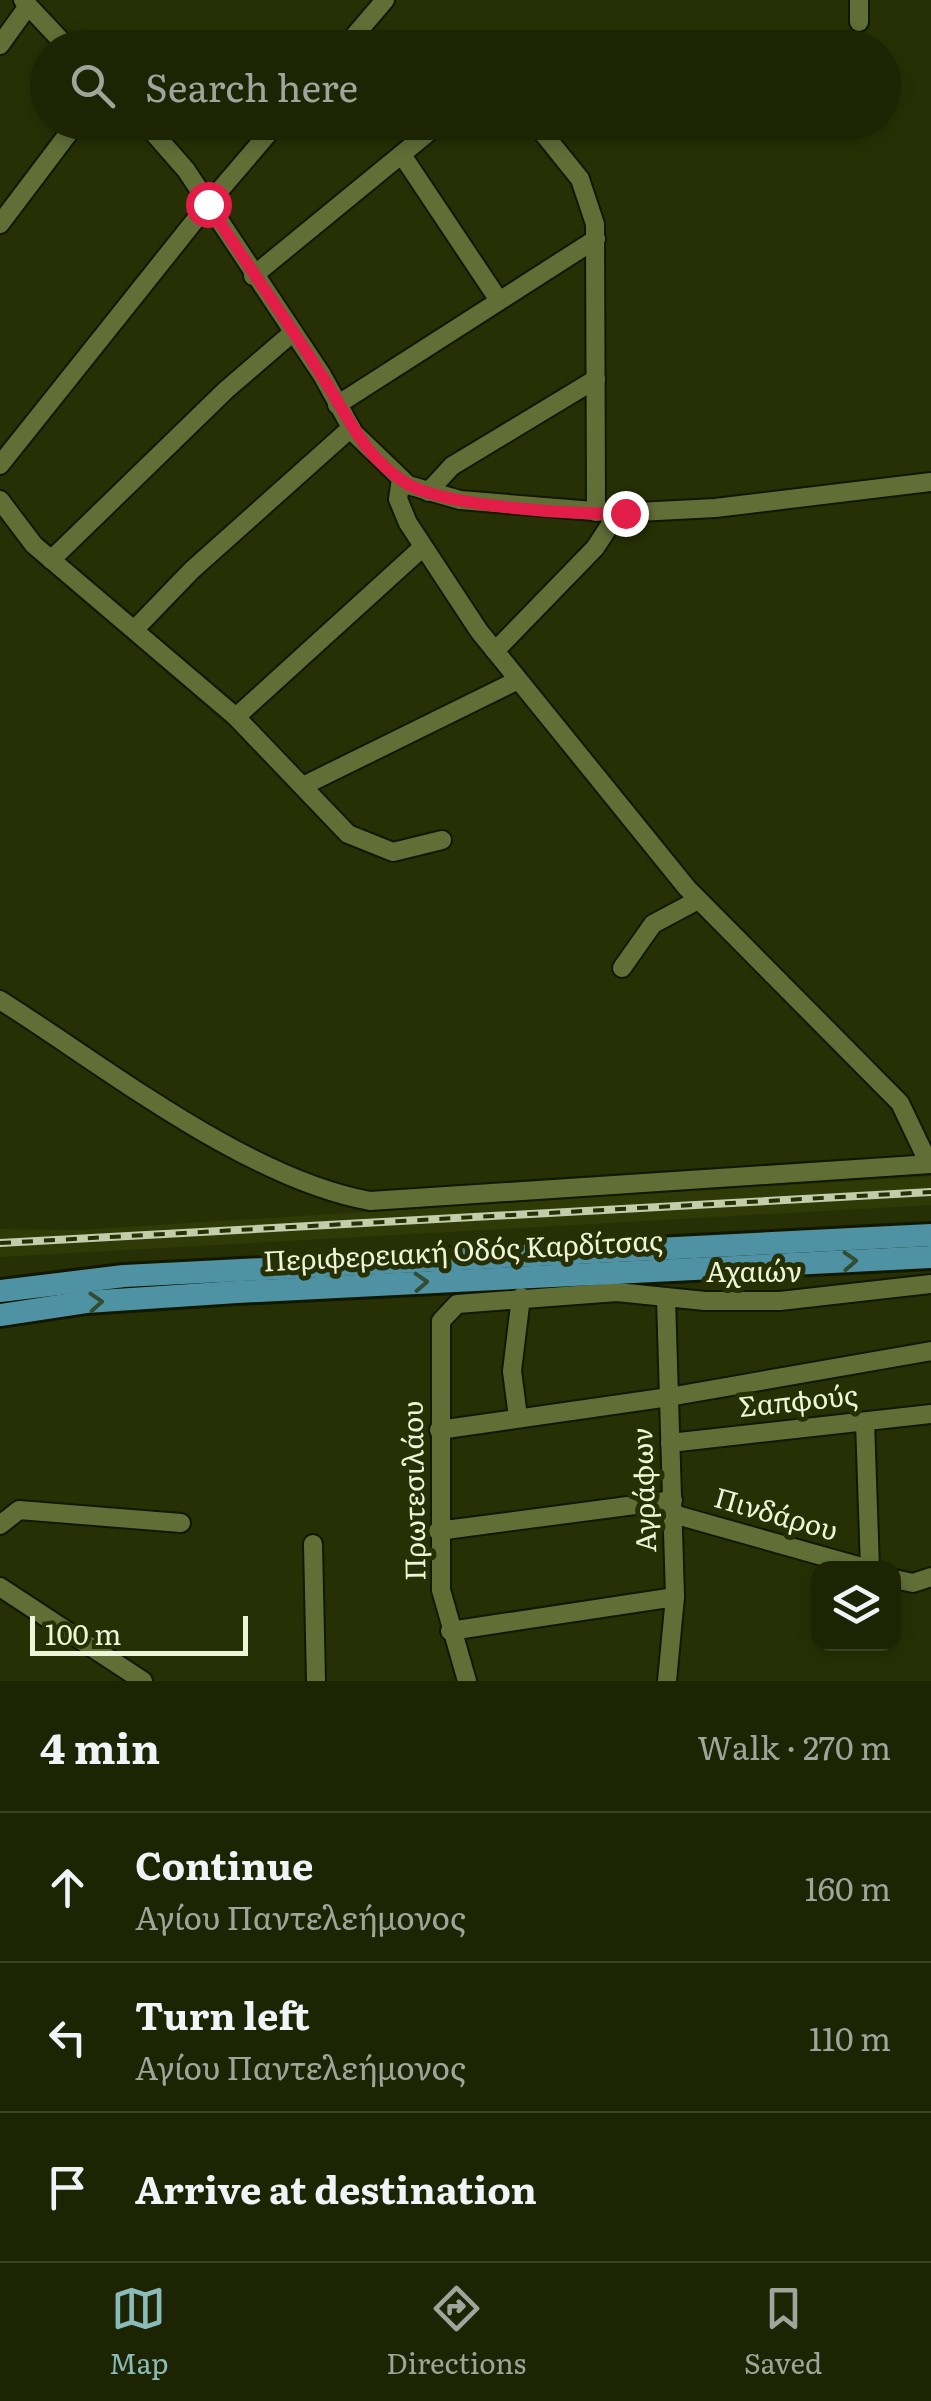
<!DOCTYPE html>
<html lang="en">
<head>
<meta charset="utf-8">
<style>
	:root { --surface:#1d2403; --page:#2a3012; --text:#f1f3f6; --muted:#a0a49a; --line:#3b4125; --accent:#8bbbb9 }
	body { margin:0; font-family:Literata,serif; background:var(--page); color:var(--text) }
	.controls { position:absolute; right:30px; bottom:30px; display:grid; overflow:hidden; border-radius:20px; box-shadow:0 5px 15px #0003 }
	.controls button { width:90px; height:90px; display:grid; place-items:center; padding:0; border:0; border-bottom:2px solid var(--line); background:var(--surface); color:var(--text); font:50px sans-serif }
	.scale { position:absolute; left:30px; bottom:25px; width:218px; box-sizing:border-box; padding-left:10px; border:5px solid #ecf5d7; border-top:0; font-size:28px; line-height:35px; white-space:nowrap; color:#ecf5d7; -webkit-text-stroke:8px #273004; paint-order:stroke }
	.stop { position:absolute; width:30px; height:30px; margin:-22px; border:8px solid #e11d48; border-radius:50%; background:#fff }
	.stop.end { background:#e11d48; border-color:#fff; box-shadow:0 2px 10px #0008 }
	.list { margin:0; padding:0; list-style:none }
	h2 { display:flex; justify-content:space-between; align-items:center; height:130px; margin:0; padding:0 40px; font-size:42px }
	h2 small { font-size:32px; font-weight:400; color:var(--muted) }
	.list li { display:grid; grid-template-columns:65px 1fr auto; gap:30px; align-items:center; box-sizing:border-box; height:150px; padding:0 40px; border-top:2px solid var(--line) }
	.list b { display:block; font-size:38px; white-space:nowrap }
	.list p { margin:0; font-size:32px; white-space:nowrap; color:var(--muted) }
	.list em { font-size:32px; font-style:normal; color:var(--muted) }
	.icon { flex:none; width:55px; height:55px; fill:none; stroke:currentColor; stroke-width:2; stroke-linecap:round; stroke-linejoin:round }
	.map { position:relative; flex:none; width:931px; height:1681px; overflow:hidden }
	.search { position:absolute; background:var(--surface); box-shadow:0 5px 15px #0003; left:30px; right:30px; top:30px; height:110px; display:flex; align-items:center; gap:25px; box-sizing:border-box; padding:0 35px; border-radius:55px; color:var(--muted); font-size:38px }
	.sheet { height:580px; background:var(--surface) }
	nav { display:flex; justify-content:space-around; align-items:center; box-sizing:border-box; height:140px; border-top:2px solid var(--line); background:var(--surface); font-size:28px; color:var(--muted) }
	nav a { display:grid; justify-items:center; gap:5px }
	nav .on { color:var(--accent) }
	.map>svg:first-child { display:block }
	.built { fill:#303a06 }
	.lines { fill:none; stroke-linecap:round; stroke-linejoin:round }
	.minor-casing { stroke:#111700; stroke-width:22 }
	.major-casing { stroke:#111700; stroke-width:28 }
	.minor { stroke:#616f37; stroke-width:18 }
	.major { stroke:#4f92a4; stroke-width:22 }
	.rail-casing { stroke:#c3ccab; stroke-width:8 }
	.rail { stroke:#273004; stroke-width:4; stroke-dasharray:11; stroke-linecap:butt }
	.oneway { stroke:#334d34 }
	.route { stroke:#e11d48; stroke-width:12 }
	.labels { text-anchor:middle; stroke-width:10; stroke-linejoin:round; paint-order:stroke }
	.street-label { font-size:28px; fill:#ecf5d7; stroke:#273004 }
</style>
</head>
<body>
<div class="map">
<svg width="931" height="1681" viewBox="0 0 931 1681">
	<rect width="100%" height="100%" fill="#273004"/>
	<path class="built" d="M931 1176V1205L0 1257V1229L80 1230Z"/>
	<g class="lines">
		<defs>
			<g id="minor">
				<path d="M23 0 68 48"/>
				<path d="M859 22V0"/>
				<path d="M0 45 28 6"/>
				<path d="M344 48 385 0"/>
				<path d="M144 122 186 170 322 375 354 433 408 485 460 500 618 513 715 508 931 482"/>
				<path d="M535 123 580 179 595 224 596 512"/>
				<path d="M402 155 498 299"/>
				<path d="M0 224 77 122"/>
				<path d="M253 276 441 122"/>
				<path d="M337 405 596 239"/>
				<path d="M0 465 208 204 278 122"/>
				<path d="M401 479 398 499 408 523 479 631 687 888 900 1103 929 1164"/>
				<path d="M428 492 452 466 596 379"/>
				<path d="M0 500 34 545 236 717 348 834 393 852 442 840"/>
				<path d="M51 560 226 390 291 334"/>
				<path d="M135 629 192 570 351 428"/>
				<path d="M495 651 595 548 618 513"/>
				<path d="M236 717 423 547"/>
				<path d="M305 785 518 680"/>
				<path d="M622 968 653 924 698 900"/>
				<path d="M0 1000C106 1067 247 1179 370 1201L931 1164"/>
				<path d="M666 1298 675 1597 667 1681"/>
				<path d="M518 1417 512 1371 521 1297"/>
				<path d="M865 1422 870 1568"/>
				<path d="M439 1430 669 1397 931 1351"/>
				<path d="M670 1443 931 1414"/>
				<path d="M673 1514 865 1568"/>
				<path d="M0 1525 19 1510 181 1523"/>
				<path d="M438 1531 673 1500"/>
				<path d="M313 1544 316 1681"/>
				<path d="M894 1579 913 1583 931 1577"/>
				<path d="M0 1587 143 1681"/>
				<path d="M450 1631 675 1597"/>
				<path d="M467 1681 441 1590V1321L457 1304 617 1292 705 1301H780L931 1284"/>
			</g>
			<g id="major">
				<path d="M0 1291 124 1276 931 1235"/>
				<path d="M0 1315 86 1302 237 1292 931 1257"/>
			</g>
		</defs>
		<use href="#minor" class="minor-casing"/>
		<use href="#major" class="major-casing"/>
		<use href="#minor" class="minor"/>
		<use href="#major" class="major"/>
		<defs>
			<path id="rail" d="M0 1243 931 1192"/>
		</defs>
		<use href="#rail" class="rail-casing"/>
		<use href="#rail" class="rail"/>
	</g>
	<defs><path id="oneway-chevron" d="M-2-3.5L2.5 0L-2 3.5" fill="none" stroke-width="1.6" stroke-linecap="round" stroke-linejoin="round" transform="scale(2.5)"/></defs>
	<g class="oneway">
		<use href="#oneway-chevron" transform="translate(850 1261) rotate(-3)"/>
		<use href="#oneway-chevron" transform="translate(421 1282) rotate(-3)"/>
		<use href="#oneway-chevron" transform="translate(96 1302) rotate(-4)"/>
	</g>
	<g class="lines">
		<path class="route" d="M208 204C244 261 286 318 322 376 348 416 363 456 406 483 441 506 580 516 625 513"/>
	</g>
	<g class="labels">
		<g class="street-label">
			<text transform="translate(463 1251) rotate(-3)" y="10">Περιφερειακή Οδός Καρδίτσας</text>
			<text x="754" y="1282">Αχαιών</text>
			<text transform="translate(798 1401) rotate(-6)" y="10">Σαπφούς</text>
			<text transform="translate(644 1490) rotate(-92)" y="10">Αγράφων</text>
			<text transform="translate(414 1491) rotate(-91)" y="10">Πρωτεσιλάου</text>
			<text transform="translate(776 1514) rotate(16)" y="10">Πινδάρου</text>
		</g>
	</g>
</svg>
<div class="controls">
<button><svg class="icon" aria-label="layers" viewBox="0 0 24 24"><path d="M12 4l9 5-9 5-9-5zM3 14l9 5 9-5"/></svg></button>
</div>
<div class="scale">100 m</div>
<div class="stop" style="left:208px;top:204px"></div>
<div class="stop end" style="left:625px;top:513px"></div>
<div class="search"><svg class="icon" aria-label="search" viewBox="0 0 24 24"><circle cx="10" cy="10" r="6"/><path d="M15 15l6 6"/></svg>Search here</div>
</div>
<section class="sheet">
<h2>4 min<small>Walk · 270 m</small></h2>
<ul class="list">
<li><svg class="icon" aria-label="ahead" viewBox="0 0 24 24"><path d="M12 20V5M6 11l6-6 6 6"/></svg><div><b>Continue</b><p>Αγίου Παντελεήμονος</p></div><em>160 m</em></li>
<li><svg class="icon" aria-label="left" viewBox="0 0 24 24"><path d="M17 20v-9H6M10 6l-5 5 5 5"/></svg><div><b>Turn left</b><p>Αγίου Παντελεήμονος</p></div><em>110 m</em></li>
<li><svg class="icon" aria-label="arrive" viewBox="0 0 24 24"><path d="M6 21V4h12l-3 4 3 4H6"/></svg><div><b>Arrive at destination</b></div></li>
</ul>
</section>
<nav>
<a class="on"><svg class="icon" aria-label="map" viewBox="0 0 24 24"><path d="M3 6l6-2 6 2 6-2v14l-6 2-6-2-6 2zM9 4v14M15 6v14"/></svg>Map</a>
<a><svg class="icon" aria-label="directions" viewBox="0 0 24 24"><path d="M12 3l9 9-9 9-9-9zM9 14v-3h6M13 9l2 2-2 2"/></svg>Directions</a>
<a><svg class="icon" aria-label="saved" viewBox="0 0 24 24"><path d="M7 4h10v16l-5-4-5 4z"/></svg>Saved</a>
</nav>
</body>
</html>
